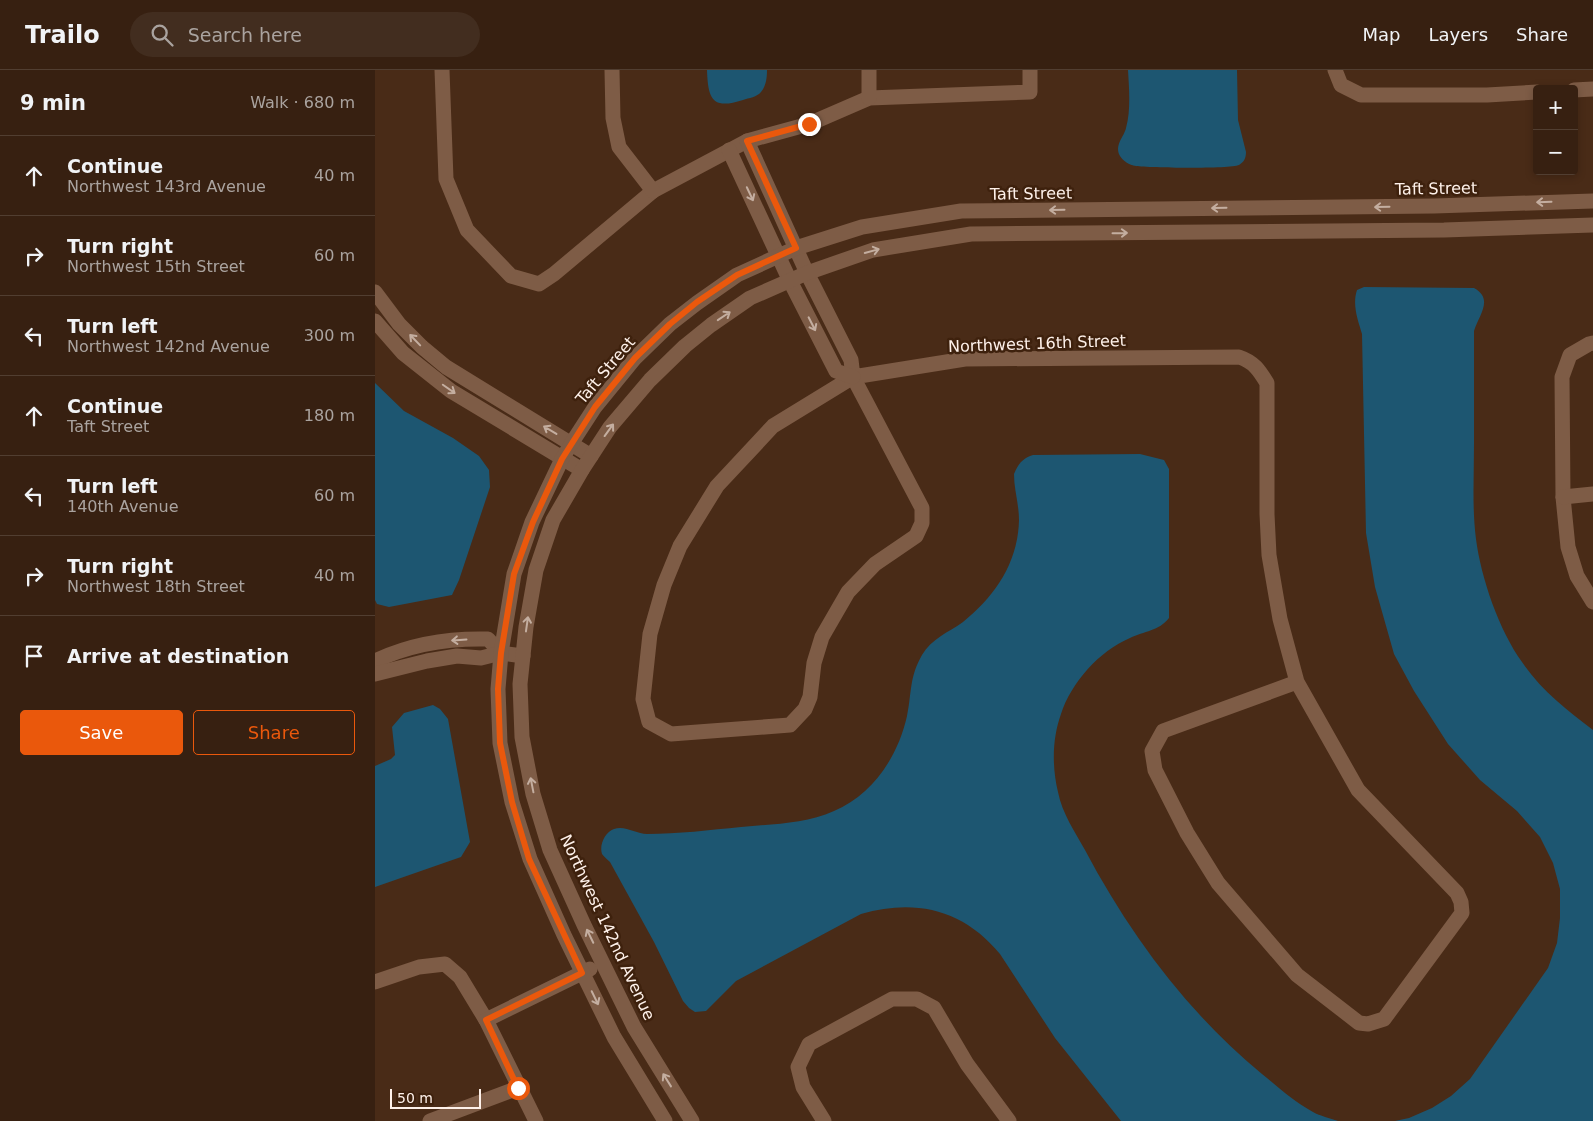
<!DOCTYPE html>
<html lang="en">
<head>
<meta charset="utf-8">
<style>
	:root { --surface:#372011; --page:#422d1f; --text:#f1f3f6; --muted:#aaa39f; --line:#513e31; --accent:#ea580c }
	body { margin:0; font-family:"DejaVu Sans",sans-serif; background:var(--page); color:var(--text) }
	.controls { position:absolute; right:15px; top:15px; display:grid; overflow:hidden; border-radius:5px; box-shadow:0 2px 8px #0003 }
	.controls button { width:45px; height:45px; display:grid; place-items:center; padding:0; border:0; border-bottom:1px solid var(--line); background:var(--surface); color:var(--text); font:25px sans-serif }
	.scale { position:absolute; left:15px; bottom:12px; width:91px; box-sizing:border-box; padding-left:5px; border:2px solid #fef1ea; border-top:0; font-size:14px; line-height:18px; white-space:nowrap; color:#fef1ea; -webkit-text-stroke:4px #3e210d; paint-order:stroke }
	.stop { position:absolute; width:15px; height:15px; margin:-11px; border:4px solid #ea580c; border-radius:50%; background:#fff }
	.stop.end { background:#ea580c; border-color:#fff; box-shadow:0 1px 5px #0008 }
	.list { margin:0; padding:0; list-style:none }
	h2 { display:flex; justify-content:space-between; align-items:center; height:65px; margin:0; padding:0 20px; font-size:21px }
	h2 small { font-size:16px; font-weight:400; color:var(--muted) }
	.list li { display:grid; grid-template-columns:32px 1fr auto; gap:15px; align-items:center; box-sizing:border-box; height:80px; padding:0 20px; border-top:1px solid var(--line) }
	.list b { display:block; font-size:19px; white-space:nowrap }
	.list p { margin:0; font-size:16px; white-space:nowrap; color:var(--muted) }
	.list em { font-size:16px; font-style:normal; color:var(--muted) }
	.actions { display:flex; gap:10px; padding:15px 20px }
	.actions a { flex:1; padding:11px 0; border:1px solid var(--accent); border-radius:5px; text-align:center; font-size:18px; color:var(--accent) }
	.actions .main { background:var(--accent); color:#fff }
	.icon { flex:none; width:28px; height:28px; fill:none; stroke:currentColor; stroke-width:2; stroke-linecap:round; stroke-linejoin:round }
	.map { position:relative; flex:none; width:1218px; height:1051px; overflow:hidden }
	header { display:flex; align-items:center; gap:30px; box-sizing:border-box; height:70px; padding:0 25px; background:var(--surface); border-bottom:1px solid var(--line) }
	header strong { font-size:24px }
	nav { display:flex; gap:28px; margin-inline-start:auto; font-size:18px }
	.search { width:350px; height:45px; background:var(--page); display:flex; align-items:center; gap:12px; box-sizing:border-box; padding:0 18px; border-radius:28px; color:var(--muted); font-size:19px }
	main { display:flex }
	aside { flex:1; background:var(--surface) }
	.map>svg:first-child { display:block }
	.water { fill:#1d5671 }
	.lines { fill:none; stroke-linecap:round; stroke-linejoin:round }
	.minor { stroke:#7e5c46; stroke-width:15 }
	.oneway { stroke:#c4aea0 }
	.route { stroke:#ea580c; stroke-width:6 }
	.labels { text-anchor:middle; stroke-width:5; stroke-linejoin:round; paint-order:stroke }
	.street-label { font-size:16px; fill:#fef1ea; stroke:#3e210d }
</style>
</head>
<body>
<header>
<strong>Trailo</strong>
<div class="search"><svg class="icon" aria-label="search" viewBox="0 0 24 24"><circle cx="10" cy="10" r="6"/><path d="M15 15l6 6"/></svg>Search here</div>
<nav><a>Map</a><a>Layers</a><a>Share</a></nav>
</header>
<main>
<aside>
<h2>9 min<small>Walk · 680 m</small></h2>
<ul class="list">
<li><svg class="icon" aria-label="ahead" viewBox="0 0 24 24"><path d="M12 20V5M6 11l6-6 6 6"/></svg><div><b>Continue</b><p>Northwest 143rd Avenue</p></div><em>40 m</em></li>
<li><svg class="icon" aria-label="right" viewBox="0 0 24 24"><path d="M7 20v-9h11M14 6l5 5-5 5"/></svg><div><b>Turn right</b><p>Northwest 15th Street</p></div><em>60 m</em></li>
<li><svg class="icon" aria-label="left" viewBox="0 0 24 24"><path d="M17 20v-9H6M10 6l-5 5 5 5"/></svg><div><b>Turn left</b><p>Northwest 142nd Avenue</p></div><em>300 m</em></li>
<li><svg class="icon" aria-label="ahead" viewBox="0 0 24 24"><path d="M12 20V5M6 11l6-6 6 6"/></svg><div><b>Continue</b><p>Taft Street</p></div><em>180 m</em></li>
<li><svg class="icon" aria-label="left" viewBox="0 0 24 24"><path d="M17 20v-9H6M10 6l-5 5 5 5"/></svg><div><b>Turn left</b><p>140th Avenue</p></div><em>60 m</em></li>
<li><svg class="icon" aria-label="right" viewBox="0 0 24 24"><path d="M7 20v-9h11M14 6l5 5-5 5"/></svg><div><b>Turn right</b><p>Northwest 18th Street</p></div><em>40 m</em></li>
<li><svg class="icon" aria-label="arrive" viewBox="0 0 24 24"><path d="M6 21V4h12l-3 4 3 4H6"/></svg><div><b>Arrive at destination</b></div></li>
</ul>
<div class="actions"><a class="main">Save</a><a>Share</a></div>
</aside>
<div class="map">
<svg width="1218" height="1051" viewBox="0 0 1218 1051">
	<rect width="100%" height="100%" fill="#492b17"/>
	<g class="water">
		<path d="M332 0H392C392 8 391 16 386 22 382 27 374 28 368 30 337 40 333 29 332 0Z"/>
		<path d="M753 0H862L863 50 871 82C871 88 869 92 864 95 855 99 774 98 761 96 754 95 748 91 745 86 739 75 749 67 751 58 756 40 754 18 753 0Z"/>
		<path d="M989 217 1099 218C1119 229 1104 245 1099 261 1099 299 1099 337 1099 374 1099 406 1097 438 1101 469 1106 508 1124 560 1147 592 1166 620 1192 640 1218 660V1051H1020L1034 1048 1057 1038 1076 1026 1095 1009 1173 898 1182 873 1185 848V819L1178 793 1165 767 1142 741 1105 710 1073 674 1039 621 1019 584 1000 517 991 463 987 264C983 250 977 235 982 220Z"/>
		<path d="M0 313 29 341 78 368 104 386 114 400 115 417 84 510 77 525 14 537 2 534 0 530Z"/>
		<path d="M765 384 789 390 794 399V548C784 561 769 561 755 568 724 581 696 613 686 644 677 669 677 697 683 722 687 743 700 762 710 780 755 865 813 943 887 1004 903 1017 919 1032 938 1042 945 1046 955 1048 963 1051H746L680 968 625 884C589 840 541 828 486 844L361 911 331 941 320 942 314 938 308 931 279 872 235 792C232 789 229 787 227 784 224 775 230 762 239 759 250 755 261 764 272 764 303 764 335 760 366 757 397 754 430 754 459 741 497 725 523 687 532 646 537 622 534 608 547 585 556 569 574 562 588 552 620 526 643 493 644 450 644 434 639 420 639 404 643 394 648 388 658 385Z"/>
		<path d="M58 635 65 639 73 649 95 772 86 787 0 817V696L16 689 20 685 17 657 29 643Z"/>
	</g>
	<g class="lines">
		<g class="minor">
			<path d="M67 0 71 109 92 160 136 206 164 214 179 204 278 121 372 71 434 54 494 28 655 22V0"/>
			<path d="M237 0 238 48 244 77 278 121"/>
			<path d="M960 0 966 15 986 25H1112L1162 22"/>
			<path d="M1199 20 1218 19"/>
			<path d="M494 28V0"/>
			<path d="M372 71 432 203 476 290 478 307 547 438V453L541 466 500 494 473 522 447 567 439 593 435 627 430 639 415 655 296 664 274 652 268 629 275 564 289 515 305 476 342 416 398 356 478 307 590 289 864 287C879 292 884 300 892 313V444L894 485 905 549 922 612 983 720 1082 823 1086 832 1087 843 1009 949 993 954 984 953 922 905 843 813 812 763 780 700 777 681 788 661 922 612"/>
			<path d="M354 80 415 211 461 301 478 307"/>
			<path d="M0 222 24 254 47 277 71 297 216 386"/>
			<path d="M0 251 28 283 76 321 207 400"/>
			<path d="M1218 273 1214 274 1195 285 1187 307 1188 427 1193 477 1202 506 1218 532"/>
			<path d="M1188 427 1218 424"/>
			<path d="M0 591C35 574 74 568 113 569L126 583"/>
			<path d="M0 604 52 591 82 586 106 588 126 583 148 586"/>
			<path d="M0 912 44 897 70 894 85 907 111 950 161 1051"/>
			<path d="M111 950 215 899"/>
			<path d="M55 1051 143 1018"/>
			<path d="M290 1051 239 967 189 865 155 789 137 732 125 673 123 619 126 583 139 504 157 452 187 389 196 374 220 337 260 288 295 254 322 233 362 205 421 178 487 157 586 141 1059 136 1218 131"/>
			<path d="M317 1051 259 957 209 855 175 780 158 724 147 667 145 614 151 557 161 500 178 450 207 400 235 357 275 310 310 276 336 255 375 228 432 203 498 180 596 164 1069 160 1218 155"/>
			<path d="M449 1051 428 1017 423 997 434 974 517 929H542L559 938 592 994 634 1051"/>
		</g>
	</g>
	<defs><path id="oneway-shaft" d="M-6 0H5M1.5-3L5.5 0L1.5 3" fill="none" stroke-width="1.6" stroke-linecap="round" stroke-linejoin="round" transform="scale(1.25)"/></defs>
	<g class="oneway">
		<use href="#oneway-shaft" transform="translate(375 124) rotate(65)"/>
		<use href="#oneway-shaft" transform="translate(1169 132) rotate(178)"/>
		<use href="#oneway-shaft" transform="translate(1007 137) rotate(179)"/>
		<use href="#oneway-shaft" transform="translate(844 138) rotate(179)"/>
		<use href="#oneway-shaft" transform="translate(682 140) rotate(179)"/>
		<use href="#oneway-shaft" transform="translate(745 163) rotate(-1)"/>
		<use href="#oneway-shaft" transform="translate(497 181) rotate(-15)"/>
		<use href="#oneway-shaft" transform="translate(349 246) rotate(-34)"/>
		<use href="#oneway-shaft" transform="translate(437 254) rotate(63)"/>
		<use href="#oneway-shaft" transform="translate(40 270) rotate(-134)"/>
		<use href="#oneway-shaft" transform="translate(74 319) rotate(35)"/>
		<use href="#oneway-shaft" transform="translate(175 360) rotate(-149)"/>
		<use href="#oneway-shaft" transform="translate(234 360) rotate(-54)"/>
		<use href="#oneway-shaft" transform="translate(152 554) rotate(-82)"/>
		<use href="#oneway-shaft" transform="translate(84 570) rotate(176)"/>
		<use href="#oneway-shaft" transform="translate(157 715) rotate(-101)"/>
		<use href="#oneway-shaft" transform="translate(215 866) rotate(-116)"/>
		<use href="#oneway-shaft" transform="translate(220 928) rotate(64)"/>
		<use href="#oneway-shaft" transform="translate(292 1010) rotate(-122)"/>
	</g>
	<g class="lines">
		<path class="route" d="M143 1018 111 950 207 903 154 789 137 732 125 673 123 619 126 583 139 504 158 452 187 389 220 337 260 288 295 254 322 232 362 205 421 178 372 71 434 54"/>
	</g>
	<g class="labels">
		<g class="street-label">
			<text transform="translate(1061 118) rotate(-1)" y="6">Taft Street</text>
			<text transform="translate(656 123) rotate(-1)" y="6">Taft Street</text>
			<text transform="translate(662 273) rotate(-2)" y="6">Northwest 16th Street</text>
			<text transform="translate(230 300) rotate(-50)" y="6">Taft Street</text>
			<text transform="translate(233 857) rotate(65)" y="6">Northwest 142nd Avenue</text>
		</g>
	</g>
</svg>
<div class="controls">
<button>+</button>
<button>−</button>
</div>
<div class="scale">50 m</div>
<div class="stop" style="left:143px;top:1018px"></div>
<div class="stop end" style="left:434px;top:54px"></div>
</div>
</main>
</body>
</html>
